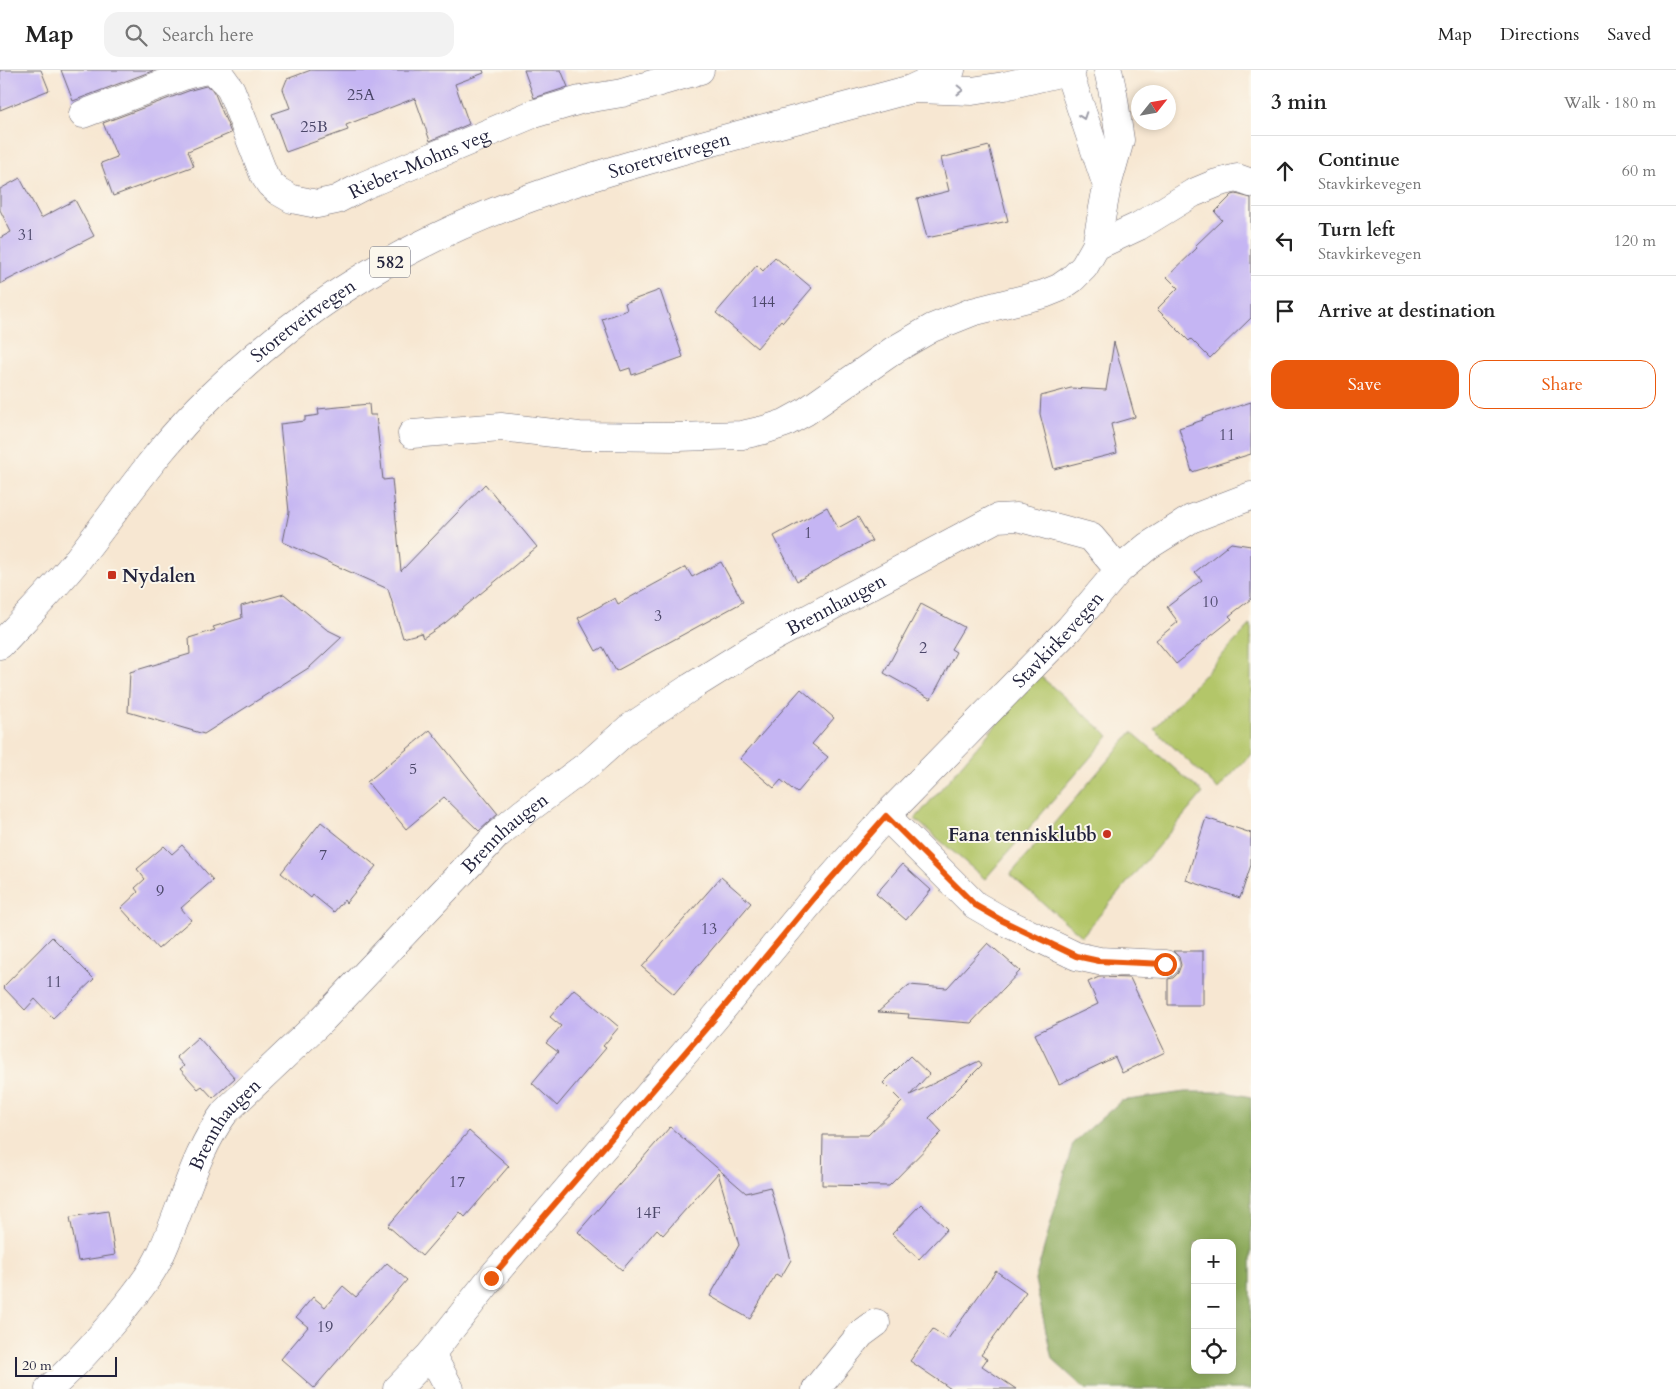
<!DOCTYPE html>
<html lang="en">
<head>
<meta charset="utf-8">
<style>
	:root { --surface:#fff; --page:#f2f2f2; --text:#222; --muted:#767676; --line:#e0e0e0; --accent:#ea580c }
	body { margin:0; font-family:Cardo,serif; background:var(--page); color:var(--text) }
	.controls { position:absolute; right:15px; bottom:15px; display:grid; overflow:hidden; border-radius:10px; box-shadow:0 2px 8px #0003 }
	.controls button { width:45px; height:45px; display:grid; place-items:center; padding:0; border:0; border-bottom:1px solid var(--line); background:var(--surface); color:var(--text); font:25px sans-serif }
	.compass { position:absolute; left:1131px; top:15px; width:45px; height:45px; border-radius:50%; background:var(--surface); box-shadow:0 2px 8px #0003; rotate:59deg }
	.scale { position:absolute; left:15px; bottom:12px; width:102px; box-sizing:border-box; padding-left:5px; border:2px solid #22223b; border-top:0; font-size:14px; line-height:18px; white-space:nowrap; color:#22223b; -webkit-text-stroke:4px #fbf7ec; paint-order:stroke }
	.stop { position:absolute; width:15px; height:15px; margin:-11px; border:4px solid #ea580c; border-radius:50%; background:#fff }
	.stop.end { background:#ea580c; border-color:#fff; box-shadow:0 1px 5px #0008 }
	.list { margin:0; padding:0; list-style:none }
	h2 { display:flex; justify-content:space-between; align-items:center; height:65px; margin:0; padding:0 20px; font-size:21px }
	h2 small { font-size:16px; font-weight:400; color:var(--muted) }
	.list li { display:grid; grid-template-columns:32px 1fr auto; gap:15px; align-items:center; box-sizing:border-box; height:70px; padding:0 20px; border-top:1px solid var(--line) }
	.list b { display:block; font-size:19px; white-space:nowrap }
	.list p { margin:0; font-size:16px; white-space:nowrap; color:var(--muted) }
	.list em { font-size:16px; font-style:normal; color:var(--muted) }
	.actions { display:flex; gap:10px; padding:15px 20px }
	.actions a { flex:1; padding:11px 0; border:1px solid var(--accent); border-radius:15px; text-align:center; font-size:18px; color:var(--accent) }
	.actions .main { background:var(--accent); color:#fff }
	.icon { flex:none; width:28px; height:28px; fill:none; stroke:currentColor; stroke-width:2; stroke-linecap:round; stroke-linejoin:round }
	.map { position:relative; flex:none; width:1251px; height:1319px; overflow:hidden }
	header { display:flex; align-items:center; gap:30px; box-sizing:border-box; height:70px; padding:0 25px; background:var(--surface); border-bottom:1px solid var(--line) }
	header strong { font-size:24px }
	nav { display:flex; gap:28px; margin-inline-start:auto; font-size:18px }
	.search { width:350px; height:45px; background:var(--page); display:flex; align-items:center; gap:12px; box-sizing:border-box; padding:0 18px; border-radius:15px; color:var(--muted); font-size:19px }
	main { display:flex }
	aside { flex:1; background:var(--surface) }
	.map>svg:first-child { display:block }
	.green { fill:#b3c669; stroke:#6a7452 }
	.forest { fill:#8eab5d; stroke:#58664c; fill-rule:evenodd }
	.building { fill:#c5b5f3 }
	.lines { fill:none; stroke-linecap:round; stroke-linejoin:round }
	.minor-casing { stroke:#6d6770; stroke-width:29 }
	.major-casing { stroke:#6d6770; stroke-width:29 }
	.minor { stroke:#fff; stroke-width:28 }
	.major { stroke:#fff; stroke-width:28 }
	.oneway { stroke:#9c9ca7 }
	.route { stroke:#ea580c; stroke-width:6 }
	.poi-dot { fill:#c8321e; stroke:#fbf7ec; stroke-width:2 }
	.labels { text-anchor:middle; stroke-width:4; stroke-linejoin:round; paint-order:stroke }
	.number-label { font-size:16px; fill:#4b4769 }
	.shield { fill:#fbf7ec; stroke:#636270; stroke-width:1 }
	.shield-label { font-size:18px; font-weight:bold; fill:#22223b }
	.street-label { font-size:19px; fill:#22223b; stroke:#fbf7ec }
	.poi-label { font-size:19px; font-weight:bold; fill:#22223b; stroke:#fbf7ec; text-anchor:start }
</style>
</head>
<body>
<header>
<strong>Map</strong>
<div class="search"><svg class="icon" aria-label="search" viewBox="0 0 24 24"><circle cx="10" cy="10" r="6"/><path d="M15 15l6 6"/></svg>Search here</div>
<nav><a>Map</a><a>Directions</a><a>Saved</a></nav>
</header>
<main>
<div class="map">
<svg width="1251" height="1319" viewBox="0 0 1251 1319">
	<rect width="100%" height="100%" fill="#fbf7ec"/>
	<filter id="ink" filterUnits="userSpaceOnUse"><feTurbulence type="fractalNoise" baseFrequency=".02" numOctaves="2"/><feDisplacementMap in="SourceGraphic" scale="10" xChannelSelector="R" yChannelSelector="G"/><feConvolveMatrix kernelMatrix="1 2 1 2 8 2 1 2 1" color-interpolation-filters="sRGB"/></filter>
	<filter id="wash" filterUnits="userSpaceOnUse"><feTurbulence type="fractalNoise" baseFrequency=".0096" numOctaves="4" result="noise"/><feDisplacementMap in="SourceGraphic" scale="20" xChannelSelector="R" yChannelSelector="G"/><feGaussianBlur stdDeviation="1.12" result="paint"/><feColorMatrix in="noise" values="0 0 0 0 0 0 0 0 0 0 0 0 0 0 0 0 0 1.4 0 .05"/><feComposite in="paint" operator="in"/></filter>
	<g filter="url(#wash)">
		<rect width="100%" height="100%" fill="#f7e7d2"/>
		<g class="green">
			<path d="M1251 554V684L1218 719 1154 659Z"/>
			<path d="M1039 605 1109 666 985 809 915 749Z"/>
			<path d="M1132 662 1203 723 1082 866 1010 805Z"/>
		</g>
		<path class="forest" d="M1185 1022H1225L1251 1027V1319H1085L1052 1289 1035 1210 1073 1073 1121 1031ZM1195 1173H1232V1300H1195Z"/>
		<g id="blocks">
			<g class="building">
				<path d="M0 0H41L49 20 0 40Z"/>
				<path d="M61 0H155L73 31Z"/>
				<path d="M311 0H483L484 3 455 14 469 54 430 71 415 28 346 55 348 60 286 82 272 44 290 38 283 19 287 9Z"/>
				<path d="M524 0H561L568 17 534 28Z"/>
				<path d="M206 16 211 18 215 24 231 63 188 81 194 96 113 126 101 93 117 87 103 53 191 20Z"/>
				<path d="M989 76 1008 151 927 168 917 129 949 121 941 88Z"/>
				<path d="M20 108 41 148 75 130 94 166 0 214V168L11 162 0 140V119Z"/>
				<path d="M1236 124 1251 128V248L1210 288 1191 269 1189 271 1157 239 1178 218 1167 207 1197 178 1195 176 1222 150 1215 142 1232 125Z"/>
				<path d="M775 187 812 218 783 252 781 250 757 278 716 243 757 195 763 201Z"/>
				<path d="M660 220 683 287 632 305 630 298 621 301 602 249 627 240 625 233Z"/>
				<path d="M1114 272 1135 347 1111 354 1117 383 1054 399 1040 344 1041 326 1071 318 1106 320Z"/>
				<path d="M1251 332V384L1192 402 1179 358 1203 350 1202 348Z"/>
				<path d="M369 334 370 345H376L383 410 392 409 401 501 485 414 537 477 445 553 423 568 421 563 403 568 388 519 283 472 289 442 280 354 305 351V347L319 345 318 339Z"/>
				<path d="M827 437 838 458 858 447 872 471 797 511 774 466Z"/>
				<path d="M1231 473 1251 476V529L1229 546 1232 549 1176 594 1156 570 1178 552 1167 537 1202 510 1195 502Z"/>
				<path d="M721 492 743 532 616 601 603 577 596 581 578 548 615 528 618 534 686 497 692 507Z"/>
				<path d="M284 524 326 559 342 567 310 597 204 664 128 642 130 602 190 584 189 568 215 560 213 557 242 548 241 536Z"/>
				<path d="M921 534 964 557 951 579 956 582 931 629 884 603Z"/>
				<path d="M801 619 834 648 812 674 828 687 797 723 781 710 774 718 740 689Z"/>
				<path d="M430 660 498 744 479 761 444 727 406 759 367 712Z"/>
				<path d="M1206 748 1251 763V795L1240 828 1186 810Z"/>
				<path d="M321 752 376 796 346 833 344 830 334 842 313 825 311 828 281 803Z"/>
				<path d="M182 775 213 810 181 838 191 850 158 879 121 838 138 822 135 818 145 809 137 799 164 776 172 784Z"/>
				<path d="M902 794 931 820 906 850 876 824Z"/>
				<path d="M721 807 751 833 674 924 642 897Z"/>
				<path d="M52 867 94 909 53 948 35 929 25 940 3 917Z"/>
				<path d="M988 873 1020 901 971 953 908 948 909 944 878 942 909 915 947 918Z"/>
				<path d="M1173 881H1203V935H1168V909L1173 908 1178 903 1181 895 1179 887Z"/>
				<path d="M1099 907 1130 908 1165 982 1122 1003 1115 987 1059 1014 1035 964 1098 934 1088 912Z"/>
				<path d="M574 919 619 957 603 976 606 978 557 1036 532 1013 558 982 546 973 561 956 550 947Z"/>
				<path d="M198 967 235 1008 213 1028 202 1016 198 1019 180 999 184 996 176 987Z"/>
				<path d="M910 986 929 1004 910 1025 979 991 982 995 929 1048 942 1062 889 1116 822 1115 823 1065H868L902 1032 883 1013Z"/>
				<path d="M670 1057 746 1123 770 1117 791 1190 781 1207 776 1204 750 1249 710 1226 739 1175 718 1103 663 1165 657 1159 622 1200 578 1162Z"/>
				<path d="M469 1061 509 1096 465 1147 460 1142 422 1186 388 1156Z"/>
				<path d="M921 1134 947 1159 919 1189 892 1164Z"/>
				<path d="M108 1141 115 1185 78 1191 70 1147Z"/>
				<path d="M387 1193 407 1210 314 1318 281 1289 308 1257 296 1247 313 1227 325 1237 343 1216 356 1227Z"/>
				<path d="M996 1201 1026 1222 981 1285 987 1289 982 1296 1016 1319H951L910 1291 933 1259 948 1269Z"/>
			</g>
		</g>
	</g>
	<g filter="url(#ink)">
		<use href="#blocks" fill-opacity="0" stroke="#6d6770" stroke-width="1"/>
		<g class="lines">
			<defs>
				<g id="minor">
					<path id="s1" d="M208 0 221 6 231 20 264 105 270 114 278 121 292 129 317 134 336 130 365 115 533 44 580 30 622 23 700 0"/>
					<path d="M1068 0 1107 116"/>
					<path d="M83 44 186 5 207 0"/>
					<path d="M1096 176 1139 156 1193 123 1217 113 1237 108 1251 113"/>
					<path d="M412 364 501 357 579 366 678 367 742 365 764 360 785 353 805 342 894 280 932 258 972 242 1044 224 1059 218 1072 209 1084 197 1096 176 1107 116 1120 70 1113 23 1108 0"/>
					<path d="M886 746 975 835 1001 850 1076 886 1099 891 1165 894"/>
					<path d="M431 1284 450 1319"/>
					<path id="s2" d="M49 1319C74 1297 96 1272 117 1247 132 1228 148 1210 159 1188 182 1140 193 1085 225 1042L322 950 497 765 523 743 590 693 628 659 691 617 755 577 997 448 1017 447 1091 467 1119 500"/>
					<path id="s3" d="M397 1319 431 1284 491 1208 714 949 820 821 886 746 1069 559 1119 500 1148 476 1191 449 1251 426"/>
					<path d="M816 1319 861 1264 876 1253"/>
				</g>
				<g id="major">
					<path d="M915 19 972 21 1004 16 1072 0"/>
					<path id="s4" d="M0 575C26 547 54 519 78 489 121 434 160 375 211 326 259 280 311 238 368 204 462 147 565 113 670 84 750 61 831 41 911 19L951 0"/>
				</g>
			</defs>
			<use href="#minor" class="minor-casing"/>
			<use href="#major" class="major-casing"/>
			<use href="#minor" class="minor"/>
			<use href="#major" class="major"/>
		</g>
		<defs><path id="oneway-chevron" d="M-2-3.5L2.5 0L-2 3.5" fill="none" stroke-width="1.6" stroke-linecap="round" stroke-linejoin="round" transform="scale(1.25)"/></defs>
		<g class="oneway">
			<use href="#oneway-chevron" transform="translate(960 20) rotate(1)"/>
			<use href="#oneway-chevron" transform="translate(1083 46) rotate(71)"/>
		</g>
	</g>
	<g class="lines" filter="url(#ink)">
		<path class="route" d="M491 1208 714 949 820 821 886 746 975 835 1001 850 1076 886 1099 891 1165 894"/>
	</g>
	<g class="poi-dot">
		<rect x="107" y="500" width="10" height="10" rx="2.5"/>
		<circle cx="1107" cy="764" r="5"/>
	</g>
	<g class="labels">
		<g class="number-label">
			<text x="361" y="30">25A</text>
			<text x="314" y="62">25B</text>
			<text x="26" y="170">31</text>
			<text x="763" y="237">144</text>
			<text x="1227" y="370">11</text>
			<text x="808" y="468">1</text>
			<text x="1210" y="537">10</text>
			<text x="658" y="551">3</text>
			<text x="923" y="583">2</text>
			<text x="413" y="704">5</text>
			<text x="323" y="790">7</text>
			<text x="160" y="826">9</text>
			<text x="709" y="864">13</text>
			<text x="54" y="917">11</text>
			<text x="457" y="1117">17</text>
			<text x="648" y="1148">14F</text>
			<text x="325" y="1262">19</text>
		</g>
		<rect class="shield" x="370" y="176.5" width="40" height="31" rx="4"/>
		<g class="shield-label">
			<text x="390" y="198">582</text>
		</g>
		<g class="street-label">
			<text dy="7" stroke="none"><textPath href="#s4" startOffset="851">Storetveitvegen</textPath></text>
			<text dy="7" stroke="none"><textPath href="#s1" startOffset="296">Rieber-Mohns veg</textPath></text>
			<text dy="7" stroke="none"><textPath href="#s4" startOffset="446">Storetveitvegen</textPath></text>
			<text dy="7" stroke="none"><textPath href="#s2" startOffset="1132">Brennhaugen</textPath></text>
			<text dy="7" stroke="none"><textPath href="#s3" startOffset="1000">Stavkirkevegen</textPath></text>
			<text dy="7" stroke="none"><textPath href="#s2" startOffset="728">Brennhaugen</textPath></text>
			<text dy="7" stroke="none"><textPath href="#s2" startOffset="322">Brennhaugen</textPath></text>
		</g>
		<g class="poi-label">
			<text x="122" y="512">Nydalen</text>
			<text x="1097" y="771" text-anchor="end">Fana tennisklubb</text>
		</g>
	</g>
</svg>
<div class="controls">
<button>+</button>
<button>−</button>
<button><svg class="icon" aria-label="locate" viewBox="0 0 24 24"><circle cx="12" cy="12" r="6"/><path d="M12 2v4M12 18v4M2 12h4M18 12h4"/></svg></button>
</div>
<svg class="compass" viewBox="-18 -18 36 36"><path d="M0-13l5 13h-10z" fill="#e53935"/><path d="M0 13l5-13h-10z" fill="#767676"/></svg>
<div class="scale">20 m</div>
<div class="stop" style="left:1165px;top:894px"></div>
<div class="stop end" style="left:491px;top:1208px"></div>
</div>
<aside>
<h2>3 min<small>Walk · 180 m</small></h2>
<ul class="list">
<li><svg class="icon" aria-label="ahead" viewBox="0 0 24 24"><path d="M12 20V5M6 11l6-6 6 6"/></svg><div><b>Continue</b><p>Stavkirkevegen</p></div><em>60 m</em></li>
<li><svg class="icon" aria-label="left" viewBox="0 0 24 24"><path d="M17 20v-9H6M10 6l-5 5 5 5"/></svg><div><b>Turn left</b><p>Stavkirkevegen</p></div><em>120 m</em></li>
<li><svg class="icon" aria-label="arrive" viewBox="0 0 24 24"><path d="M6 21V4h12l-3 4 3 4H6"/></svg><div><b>Arrive at destination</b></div></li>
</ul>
<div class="actions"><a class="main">Save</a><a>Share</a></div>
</aside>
</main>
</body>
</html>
